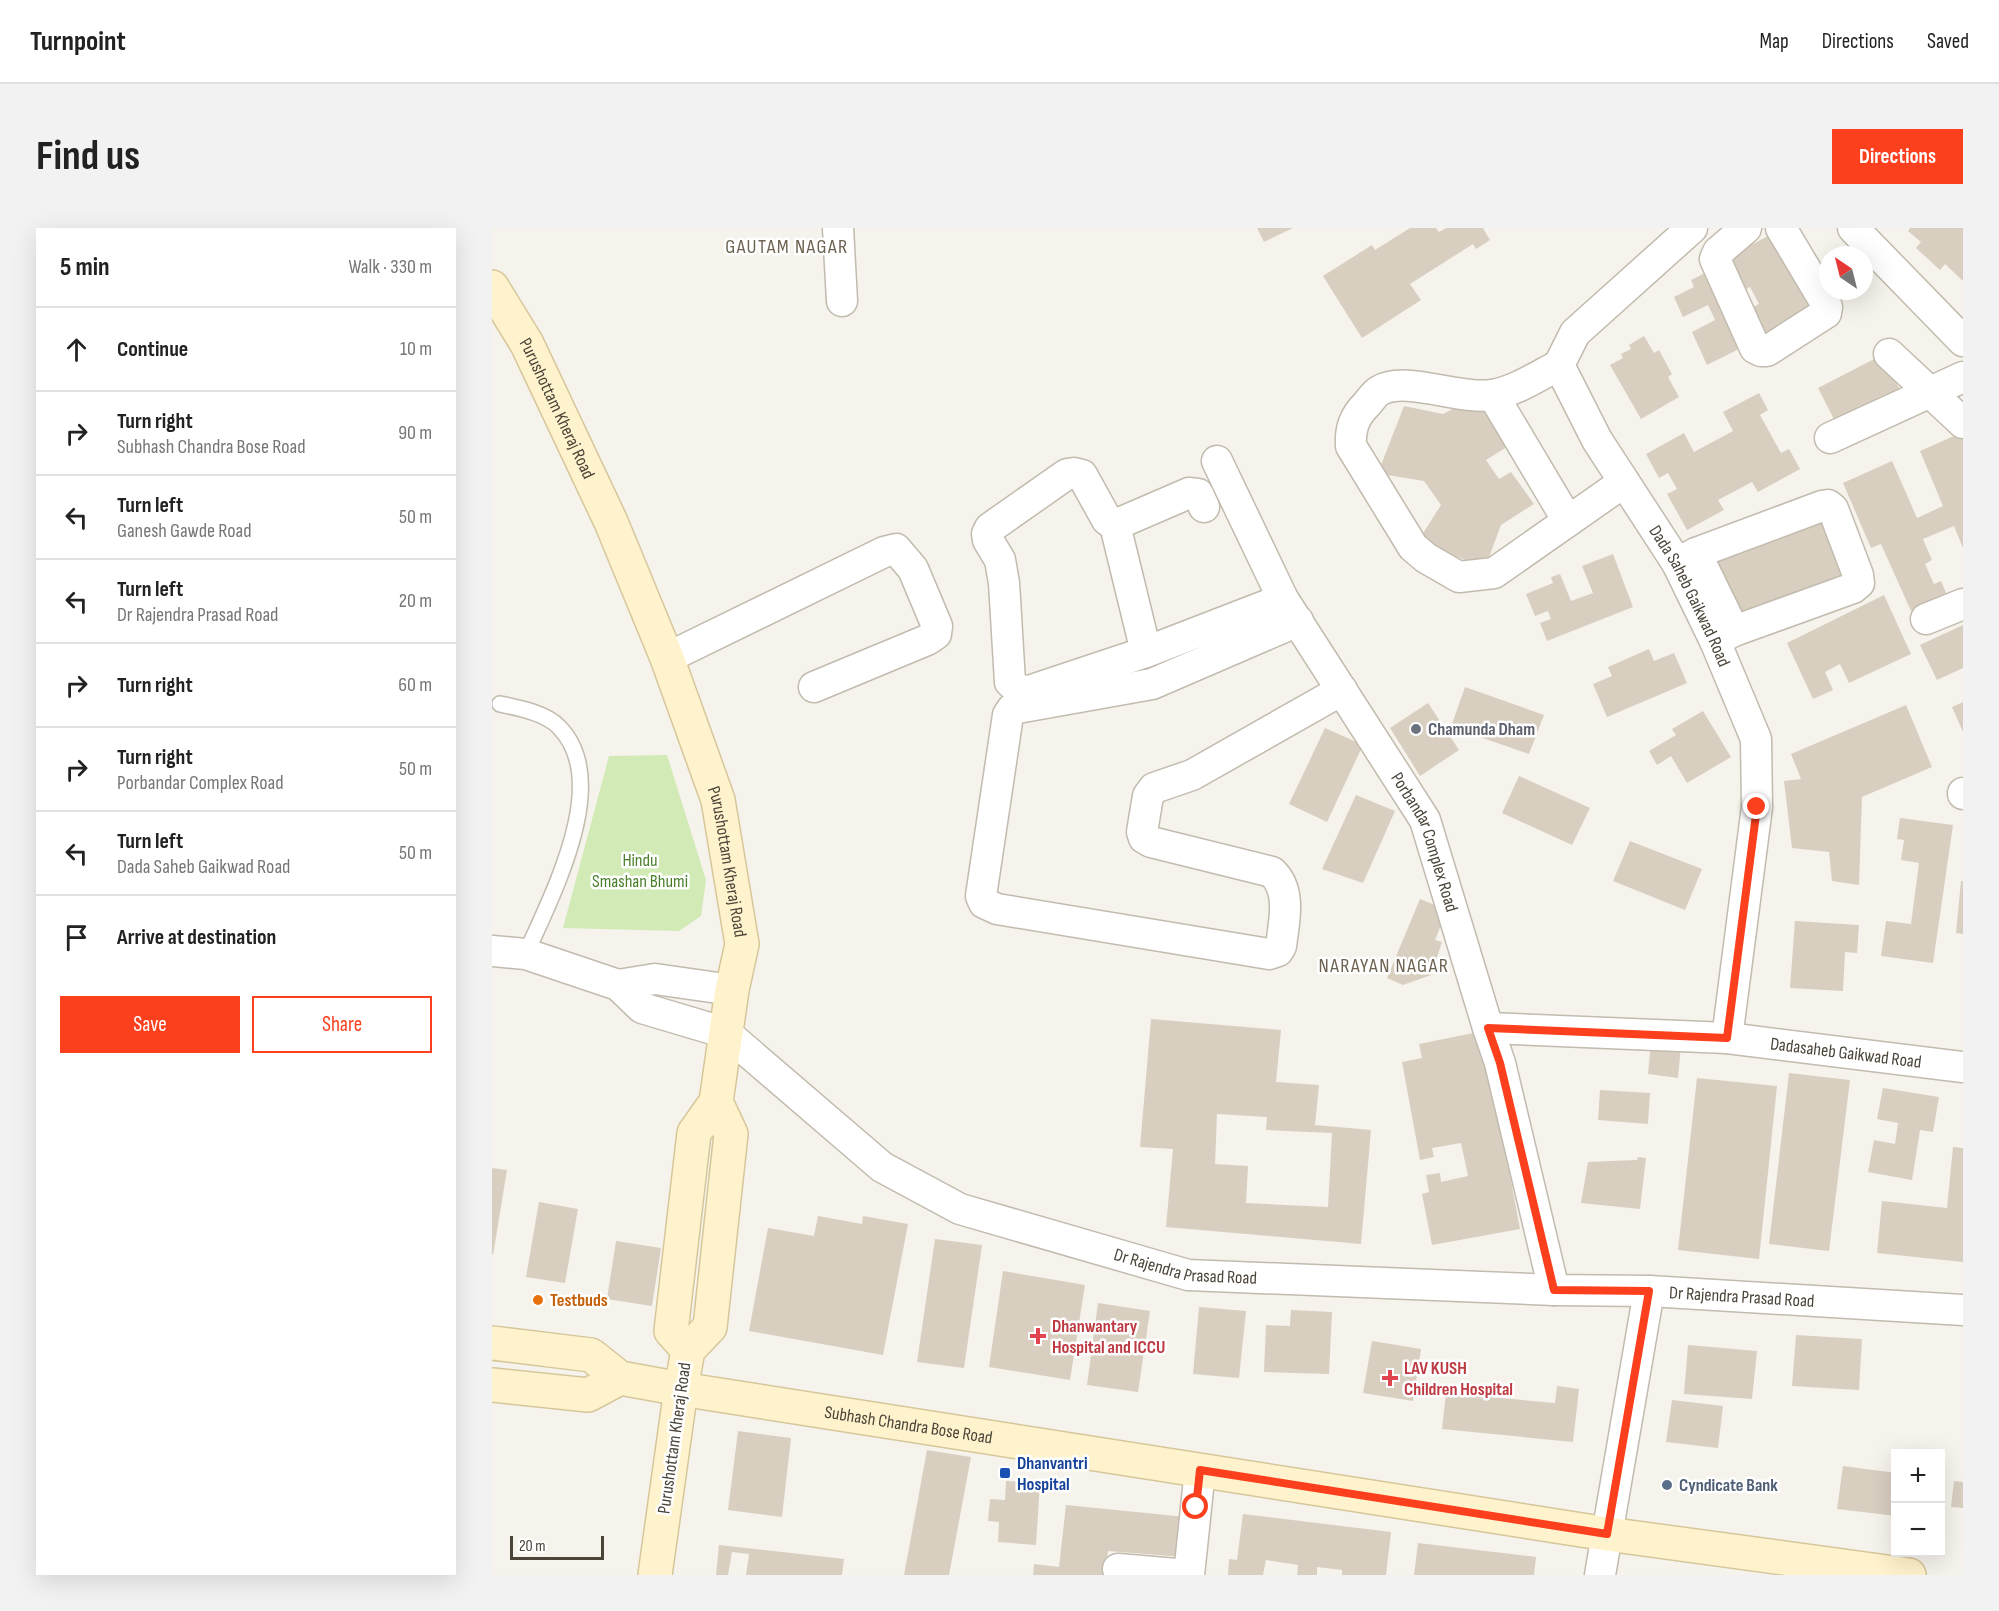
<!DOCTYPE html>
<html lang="en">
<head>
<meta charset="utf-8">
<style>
	:root { --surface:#fff; --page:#f2f2f2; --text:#222; --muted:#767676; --line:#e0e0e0; --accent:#fc3f1d }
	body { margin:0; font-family:"Sofia Sans Condensed",sans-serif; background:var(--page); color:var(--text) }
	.controls { position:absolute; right:18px; bottom:18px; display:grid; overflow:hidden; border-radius:0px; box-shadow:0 6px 24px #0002 }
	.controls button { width:54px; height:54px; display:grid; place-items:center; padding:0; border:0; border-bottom:2px solid var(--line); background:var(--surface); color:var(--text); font:30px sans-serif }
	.compass { position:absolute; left:1327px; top:18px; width:54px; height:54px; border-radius:50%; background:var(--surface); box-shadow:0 6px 24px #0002; rotate:325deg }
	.scale { position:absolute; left:18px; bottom:15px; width:94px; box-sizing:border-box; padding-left:6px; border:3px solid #4b4439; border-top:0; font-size:16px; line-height:21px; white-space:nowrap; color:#4b4439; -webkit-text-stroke:4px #fff; paint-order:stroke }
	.stop { position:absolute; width:18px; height:18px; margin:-14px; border:4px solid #fc3f1d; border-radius:50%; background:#fff }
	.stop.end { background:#fc3f1d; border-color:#fff; box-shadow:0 2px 6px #0008 }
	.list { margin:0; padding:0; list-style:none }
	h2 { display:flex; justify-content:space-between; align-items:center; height:78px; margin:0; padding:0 24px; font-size:26px }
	h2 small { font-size:20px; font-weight:400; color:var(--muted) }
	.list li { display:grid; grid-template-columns:39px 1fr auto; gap:18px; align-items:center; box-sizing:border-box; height:84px; padding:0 24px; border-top:2px solid var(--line) }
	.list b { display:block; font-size:22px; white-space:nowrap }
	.list p { margin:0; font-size:20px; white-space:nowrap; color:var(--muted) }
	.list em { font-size:20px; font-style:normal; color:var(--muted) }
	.actions { display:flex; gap:12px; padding:18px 24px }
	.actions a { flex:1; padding:14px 0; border:2px solid var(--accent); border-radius:0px; text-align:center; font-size:21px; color:var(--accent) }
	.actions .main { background:var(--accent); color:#fff }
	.icon { flex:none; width:33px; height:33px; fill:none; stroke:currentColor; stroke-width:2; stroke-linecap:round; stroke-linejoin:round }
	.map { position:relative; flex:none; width:1471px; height:1347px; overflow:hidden; border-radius:0px }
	header { display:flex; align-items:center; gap:36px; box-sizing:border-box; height:84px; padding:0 30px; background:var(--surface); border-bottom:2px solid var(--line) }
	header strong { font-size:28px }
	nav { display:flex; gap:33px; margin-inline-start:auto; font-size:21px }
	.intro { display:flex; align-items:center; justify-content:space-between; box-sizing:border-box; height:144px; padding:0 36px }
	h1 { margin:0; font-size:42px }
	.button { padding:15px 27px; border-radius:0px; background:var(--accent); color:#fff; font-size:21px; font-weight:700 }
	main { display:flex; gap:36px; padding:0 36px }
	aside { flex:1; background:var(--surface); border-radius:0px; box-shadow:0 6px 24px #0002 }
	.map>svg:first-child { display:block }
	.green { fill:#d2eab5 }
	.building { fill:#d8cfc1; fill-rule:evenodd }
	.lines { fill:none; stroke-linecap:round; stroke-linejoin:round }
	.lane-casing { stroke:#c2bbae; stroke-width:18 }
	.street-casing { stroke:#c2bbae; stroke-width:33 }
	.secondary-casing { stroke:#d6c79b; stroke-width:36 }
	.lane { stroke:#fff; stroke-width:15 }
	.street { stroke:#fff; stroke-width:30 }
	.secondary { stroke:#fff3cd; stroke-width:33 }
	.route { stroke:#fc3f1d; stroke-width:8 }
	.worship-dot { fill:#6b7280; stroke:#fff; stroke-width:2 }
	.food-dot { fill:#e8710a; stroke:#fff; stroke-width:2 }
	.health-dot { fill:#e0444e; stroke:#fff; stroke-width:2 }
	.transit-dot { fill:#1a4fb4; stroke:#fff; stroke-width:2 }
	.service-dot { fill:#5c6f8a; stroke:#fff; stroke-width:2 }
	.labels { text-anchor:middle; stroke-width:5; stroke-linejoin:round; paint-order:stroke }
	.street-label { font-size:18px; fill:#4b4439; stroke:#fff }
	.worship-label { font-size:18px; font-weight:bold; fill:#5b616d; stroke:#fff; text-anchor:start }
	.park-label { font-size:18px; fill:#4a7f2a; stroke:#fff }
	.food-label { font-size:18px; font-weight:bold; fill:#c56008; stroke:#fff; text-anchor:start }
	.health-label { font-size:18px; font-weight:bold; fill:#be3a42; stroke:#fff; text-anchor:start }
	.transit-label { font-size:18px; font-weight:bold; fill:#164399; stroke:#fff; text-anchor:start }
	.service-label { font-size:18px; font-weight:bold; fill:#4e5e75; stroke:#fff; text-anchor:start }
	.neighbourhood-label { font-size:20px; letter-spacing:1.5px; fill:#6e6250; stroke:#fff }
</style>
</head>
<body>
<header>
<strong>Turnpoint</strong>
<nav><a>Map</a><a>Directions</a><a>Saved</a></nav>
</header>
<div class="intro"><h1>Find us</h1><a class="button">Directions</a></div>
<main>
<aside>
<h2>5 min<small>Walk · 330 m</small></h2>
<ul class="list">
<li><svg class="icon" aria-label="ahead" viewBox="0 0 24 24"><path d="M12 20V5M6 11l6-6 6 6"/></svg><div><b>Continue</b></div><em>10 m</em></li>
<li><svg class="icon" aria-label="right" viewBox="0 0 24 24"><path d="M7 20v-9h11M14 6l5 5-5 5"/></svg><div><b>Turn right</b><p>Subhash Chandra Bose Road</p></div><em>90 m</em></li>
<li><svg class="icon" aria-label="left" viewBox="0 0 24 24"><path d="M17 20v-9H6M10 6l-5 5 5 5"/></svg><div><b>Turn left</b><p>Ganesh Gawde Road</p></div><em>50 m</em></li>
<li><svg class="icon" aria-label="left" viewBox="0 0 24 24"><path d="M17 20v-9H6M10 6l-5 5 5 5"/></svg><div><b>Turn left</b><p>Dr Rajendra Prasad Road</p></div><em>20 m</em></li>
<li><svg class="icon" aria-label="right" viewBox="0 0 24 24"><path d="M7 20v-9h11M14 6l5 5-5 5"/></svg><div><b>Turn right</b></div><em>60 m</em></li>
<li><svg class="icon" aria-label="right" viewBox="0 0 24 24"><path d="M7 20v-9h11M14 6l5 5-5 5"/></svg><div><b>Turn right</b><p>Porbandar Complex Road</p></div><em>50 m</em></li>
<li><svg class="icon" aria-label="left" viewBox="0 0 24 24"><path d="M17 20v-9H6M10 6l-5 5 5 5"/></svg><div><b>Turn left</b><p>Dada Saheb Gaikwad Road</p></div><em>50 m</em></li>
<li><svg class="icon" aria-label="arrive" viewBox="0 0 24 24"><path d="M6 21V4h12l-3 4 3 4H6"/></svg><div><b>Arrive at destination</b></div></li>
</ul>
<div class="actions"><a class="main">Save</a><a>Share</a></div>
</aside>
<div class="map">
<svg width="1471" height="1347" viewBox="0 0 1471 1347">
	<rect width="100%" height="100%" fill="#f6f3ec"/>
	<path class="green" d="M175 527 214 652 209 688 187 703 71 700 117 528Z"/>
	<g class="building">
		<path d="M765 0H801L772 14Z"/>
		<path d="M918 0H944L947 4 954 0H991L998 12 984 21 981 16 918 56 929 72 870 110 831 48 880 17 883 22Z"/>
		<path d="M1418 0H1471V53L1453 36 1448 42 1424 20 1429 14 1416 3Z"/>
		<path d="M1284 4 1323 81 1269 108 1255 82 1267 76 1258 59 1247 65 1230 32Z"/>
		<path d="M1219 42 1255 117 1215 137 1200 104 1223 92 1216 77 1191 89 1182 69 1202 59 1199 52Z"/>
		<path d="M1152 108 1162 125 1167 122 1180 146 1176 149 1187 169 1149 191 1118 137 1131 130 1129 126 1139 121 1137 117Z"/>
		<path d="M1390 127 1409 164 1345 197 1326 160Z"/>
		<path d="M1267 165 1276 182 1268 187 1289 225 1297 221 1308 241 1266 264 1260 254 1226 272 1232 282 1195 302 1175 266 1185 261 1176 245 1167 250 1154 226 1192 205 1202 224 1241 203 1231 184Z"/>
		<path d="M983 169 1015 219 994 232 1007 251 1019 244 1042 276 1009 297 993 340 926 313 949 277 932 253 889 246V237L912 178 951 186Z"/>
		<path d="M1471 204V320L1462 298 1431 311 1440 332 1433 336 1442 356 1449 353 1455 367 1419 383 1389 316 1379 320 1351 255 1400 233 1425 290 1451 278 1428 223Z"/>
		<path d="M1326 284 1351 350 1241 392 1216 325Z"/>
		<path d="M1121 326 1141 379 1055 413 1048 395 1059 391 1056 383 1043 388 1034 366 1061 355 1059 349 1068 346 1079 373 1101 365 1090 338Z"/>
		<path d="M1392 367 1419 426 1357 455 1348 436 1333 444 1341 462 1321 471 1295 415Z"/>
		<path d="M1471 397V440L1445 452 1428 417Z"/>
		<path d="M1157 421 1162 433 1182 425 1195 455 1115 489 1101 456 1120 448 1116 439Z"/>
		<path d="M973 459 1052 487 1037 526 959 499Z"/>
		<path d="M1471 474V504L1460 479Z"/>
		<path d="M936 475 967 522 928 548 898 500Z"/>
		<path d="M1414 477 1440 539 1370 569 1367 657 1340 653 1337 624 1300 620 1292 553 1309 551 1299 526Z"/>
		<path d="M1211 483 1239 529 1195 555 1179 528 1165 537 1157 523 1184 507 1180 501Z"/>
		<path d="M833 500 871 517 835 594 797 576Z"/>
		<path d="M1027 548 1098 580 1080 617 1010 585Z"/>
		<path d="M864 567 903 583 871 655 830 641Z"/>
		<path d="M1408 590 1461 597 1441 735 1389 728 1394 693 1419 696 1427 635 1409 632 1412 612 1405 611Z"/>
		<path d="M1138 613 1210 641 1193 682 1121 653Z"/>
		<path d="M1469 653H1471V706L1464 705Z"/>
		<path d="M928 671 955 682 943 712 950 714 939 747 911 757 895 750Z"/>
		<path d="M1303 693 1367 697 1365 725 1353 724 1351 763 1298 760Z"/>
		<path d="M659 791 789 802 784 854 827 857 823 897 879 902 869 1016 674 999 681 921 648 919ZM725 886 775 889 774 902 840 905 836 979 754 975 756 938 723 936Z"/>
		<path d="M991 803 1028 1001 940 1017 930 966 937 964 934 947 948 945 949 954 976 948 969 915 940 920 942 929 928 932 910 834 930 830 927 816Z"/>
		<path d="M1159 814 1189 817 1186 850 1156 846Z"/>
		<path d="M1297 845 1358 852 1337 1023 1277 1016Z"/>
		<path d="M1205 850 1285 858 1267 1031 1186 1022Z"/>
		<path d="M1391 860 1447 869 1441 904 1428 902 1420 952 1376 944 1382 912 1403 916 1406 895 1385 891Z"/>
		<path d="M1108 862 1158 865 1156 896 1106 892Z"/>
		<path d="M1461 919 1471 920V1034L1385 1025 1390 973 1455 980Z"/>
		<path d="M1146 929 1154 930 1148 981 1089 975 1096 934 1145 932Z"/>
		<path d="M0 940 15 942 1 1027 0 1026Z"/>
		<path d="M47 974 86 981 73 1055 34 1049Z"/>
		<path d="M326 988 370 996 371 988 416 996 391 1127 257 1103 276 1000 322 1008Z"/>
		<path d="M443 1011 490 1017 472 1140 425 1134Z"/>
		<path d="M124 1013 169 1020 160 1078 115 1071Z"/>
		<path d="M511 1043 593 1057 578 1152 497 1139Z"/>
		<path d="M606 1075 658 1083 646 1164 595 1157Z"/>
		<path d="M707 1079 754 1083 747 1150 701 1146Z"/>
		<path d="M799 1082 840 1084 837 1146 772 1144 774 1097 798 1098Z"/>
		<path d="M1304 1107 1370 1111 1367 1162 1300 1158Z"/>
		<path d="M880 1113 929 1121 921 1173 871 1165Z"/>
		<path d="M1196 1117 1265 1123 1260 1171 1192 1166Z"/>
		<path d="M1065 1158 1087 1161 1081 1214 950 1201 954 1165 1063 1175Z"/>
		<path d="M1180 1172 1231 1178 1226 1220 1174 1214Z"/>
		<path d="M246 1203 299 1210 290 1289 236 1282Z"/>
		<path d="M435 1222 479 1229 457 1347H412Z"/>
		<path d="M1351 1238 1404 1245V1288L1345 1281Z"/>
		<path d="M514 1253 548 1255 544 1317 506 1314 507 1294 496 1293 498 1271 513 1272Z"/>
		<path d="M1462 1253 1471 1254V1280L1459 1279Z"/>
		<path d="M574 1277 694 1289 691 1329 616 1323 614 1347H541L542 1336 567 1339Z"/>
		<path d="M751 1286 899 1304 894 1347H850V1342L825 1339V1347H805L806 1337 774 1332 771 1347H736L737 1331 745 1332Z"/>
		<path d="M926 1315 1044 1329 1042 1347H922Z"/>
		<path d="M227 1317 352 1331 350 1347H254L257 1326 240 1324 236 1347H224Z"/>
	</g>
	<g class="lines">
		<defs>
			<path id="lane" d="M8 476C27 480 54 485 67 499 121 554 59 668 34 726"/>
			<g id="street">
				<path d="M346 0 350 73"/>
				<path id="s1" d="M1200 0 1083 105 1067 137 1105 212 1185 335 1223 413 1264 511 1265 579 1235 810"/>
				<path d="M1254 0 1226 24 1223 31 1263 120 1269 123H1275L1334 85 1335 79 1332 72 1289 0"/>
				<path d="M1361 0 1471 113"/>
				<path d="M1397 126 1471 195"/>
				<path d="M1067 137C1046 148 1024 163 1000 167 967 172 913 147 887 163 882 166 878 173 874 177 862 189 858 201 859 218L921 319 934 330 967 349 1002 345 1132 254"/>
				<path d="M1001 167 1076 293"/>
				<path d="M1338 210 1471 149"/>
				<path id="s2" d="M725 233 791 371 933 592 996 800 1235 810 1471 839"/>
				<path d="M712 279 706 266 697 265 623 297 615 292 590 247 582 245 575 246 498 300 495 306 496 312 508 332 512 355 518 454 527 462 537 463 654 424 791 371"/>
				<path d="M623 297 654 424"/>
				<path d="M1204 325 1242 403"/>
				<path d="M1185 335 1204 325 1330 278 1336 277 1341 281 1366 347 1367 355 1361 360 1242 403 1223 413"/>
				<path d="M1434 391 1471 376"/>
				<path d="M806 393 660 456 520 481 516 487 489 668 492 675 505 681 777 726 786 723 789 718C792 693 800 663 780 644L659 614 652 610 650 604 656 568 662 560 700 547 850 462"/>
				<path d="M175 430 392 324 404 321 421 341 445 398 444 406 435 412 322 459"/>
				<path d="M1471 566V565"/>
				<path id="s3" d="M0 723 34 726 126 757 150 780 234 805 390 939 468 981 696 1047 1062 1062 1157 1063 1471 1082"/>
				<path d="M126 757 163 751 240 762"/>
				<path d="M996 800 1008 835 1062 1062"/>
				<path d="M626 1341 696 1347"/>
				<path d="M697 1347 708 1242"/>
				<path d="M1108 1347 1157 1063"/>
			</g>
			<g id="secondary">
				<path id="s4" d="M0 59 35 116 119 294 175 430 226 572 250 716 240 762 224 874 239 906 218 1099 196 1122 189 1161 163 1347"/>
				<path id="s5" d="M0 1115 99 1127 128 1150 189 1161 1115 1306 1417 1347"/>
				<path d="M196 1122 179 1103 202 905 224 874"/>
				<path d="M0 1157 96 1167 128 1150"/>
			</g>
		</defs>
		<use href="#lane" class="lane-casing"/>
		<use href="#street" class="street-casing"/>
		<use href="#secondary" class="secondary-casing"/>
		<use href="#lane" class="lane"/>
		<use href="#street" class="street"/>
		<use href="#secondary" class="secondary"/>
	</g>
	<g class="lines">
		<path class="route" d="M704 1279 708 1242 1115 1306 1157 1063 1062 1062 1008 835 996 800 1235 810 1265 579"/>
	</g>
	<circle class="worship-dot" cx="924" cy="501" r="6"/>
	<circle class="food-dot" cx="46" cy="1072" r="6"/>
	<g class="health-dot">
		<path d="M543 1099h6v6h6v6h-6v6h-6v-6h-6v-6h6z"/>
		<path d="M895 1141h6v6h6v6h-6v6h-6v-6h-6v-6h6z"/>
	</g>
	<rect class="transit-dot" x="507" y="1239" width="12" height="12" rx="3"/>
	<circle class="service-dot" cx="1175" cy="1257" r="6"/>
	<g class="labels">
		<g class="street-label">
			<text dy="6" stroke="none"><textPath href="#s4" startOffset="138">Purushottam Kheraj Road</textPath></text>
			<text dy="6" stroke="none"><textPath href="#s1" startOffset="459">Dada Saheb Gaikwad Road</textPath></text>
			<text dy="6" stroke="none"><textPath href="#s2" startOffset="436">Porbandar Complex Road</textPath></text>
			<text dy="6" stroke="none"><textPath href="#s4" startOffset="624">Purushottam Kheraj Road</textPath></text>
			<text dy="6" stroke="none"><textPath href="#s2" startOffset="992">Dadasaheb Gaikwad Road</textPath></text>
			<text dy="6" stroke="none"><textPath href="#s3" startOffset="780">Dr Rajendra Prasad Road</textPath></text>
			<text dy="6" stroke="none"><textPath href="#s3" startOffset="1338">Dr Rajendra Prasad Road</textPath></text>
			<text dy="6" stroke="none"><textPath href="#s5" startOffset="429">Subhash Chandra Bose Road</textPath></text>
			<text transform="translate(182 1210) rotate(-82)" y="6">Purushottam Kheraj Road</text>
		</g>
		<g class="worship-label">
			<text x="936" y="507">Chamunda Dham</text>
		</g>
		<g class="park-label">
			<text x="148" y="638">Hindu<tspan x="148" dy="21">Smashan Bhumi</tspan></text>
		</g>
		<g class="food-label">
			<text x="58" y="1078">Testbuds</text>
		</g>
		<g class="health-label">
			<text x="560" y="1104">Dhanwantary<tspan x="560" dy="21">Hospital and ICCU</tspan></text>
			<text x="912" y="1146">LAV KUSH<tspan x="912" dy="21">Children Hospital</tspan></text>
		</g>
		<g class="transit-label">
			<text x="525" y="1241">Dhanvantri<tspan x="525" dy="21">Hospital</tspan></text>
		</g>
		<g class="service-label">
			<text x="1187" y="1263">Cyndicate Bank</text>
		</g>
		<g class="neighbourhood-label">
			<text x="295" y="25">GAUTAM NAGAR</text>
			<text x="892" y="744">NARAYAN NAGAR</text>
		</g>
	</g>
</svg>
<div class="controls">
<button>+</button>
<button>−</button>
</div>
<svg class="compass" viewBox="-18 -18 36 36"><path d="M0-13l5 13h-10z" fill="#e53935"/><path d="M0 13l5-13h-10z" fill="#767676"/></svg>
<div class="scale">20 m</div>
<div class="stop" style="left:704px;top:1279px"></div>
<div class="stop end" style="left:1265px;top:579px"></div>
</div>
</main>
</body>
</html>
